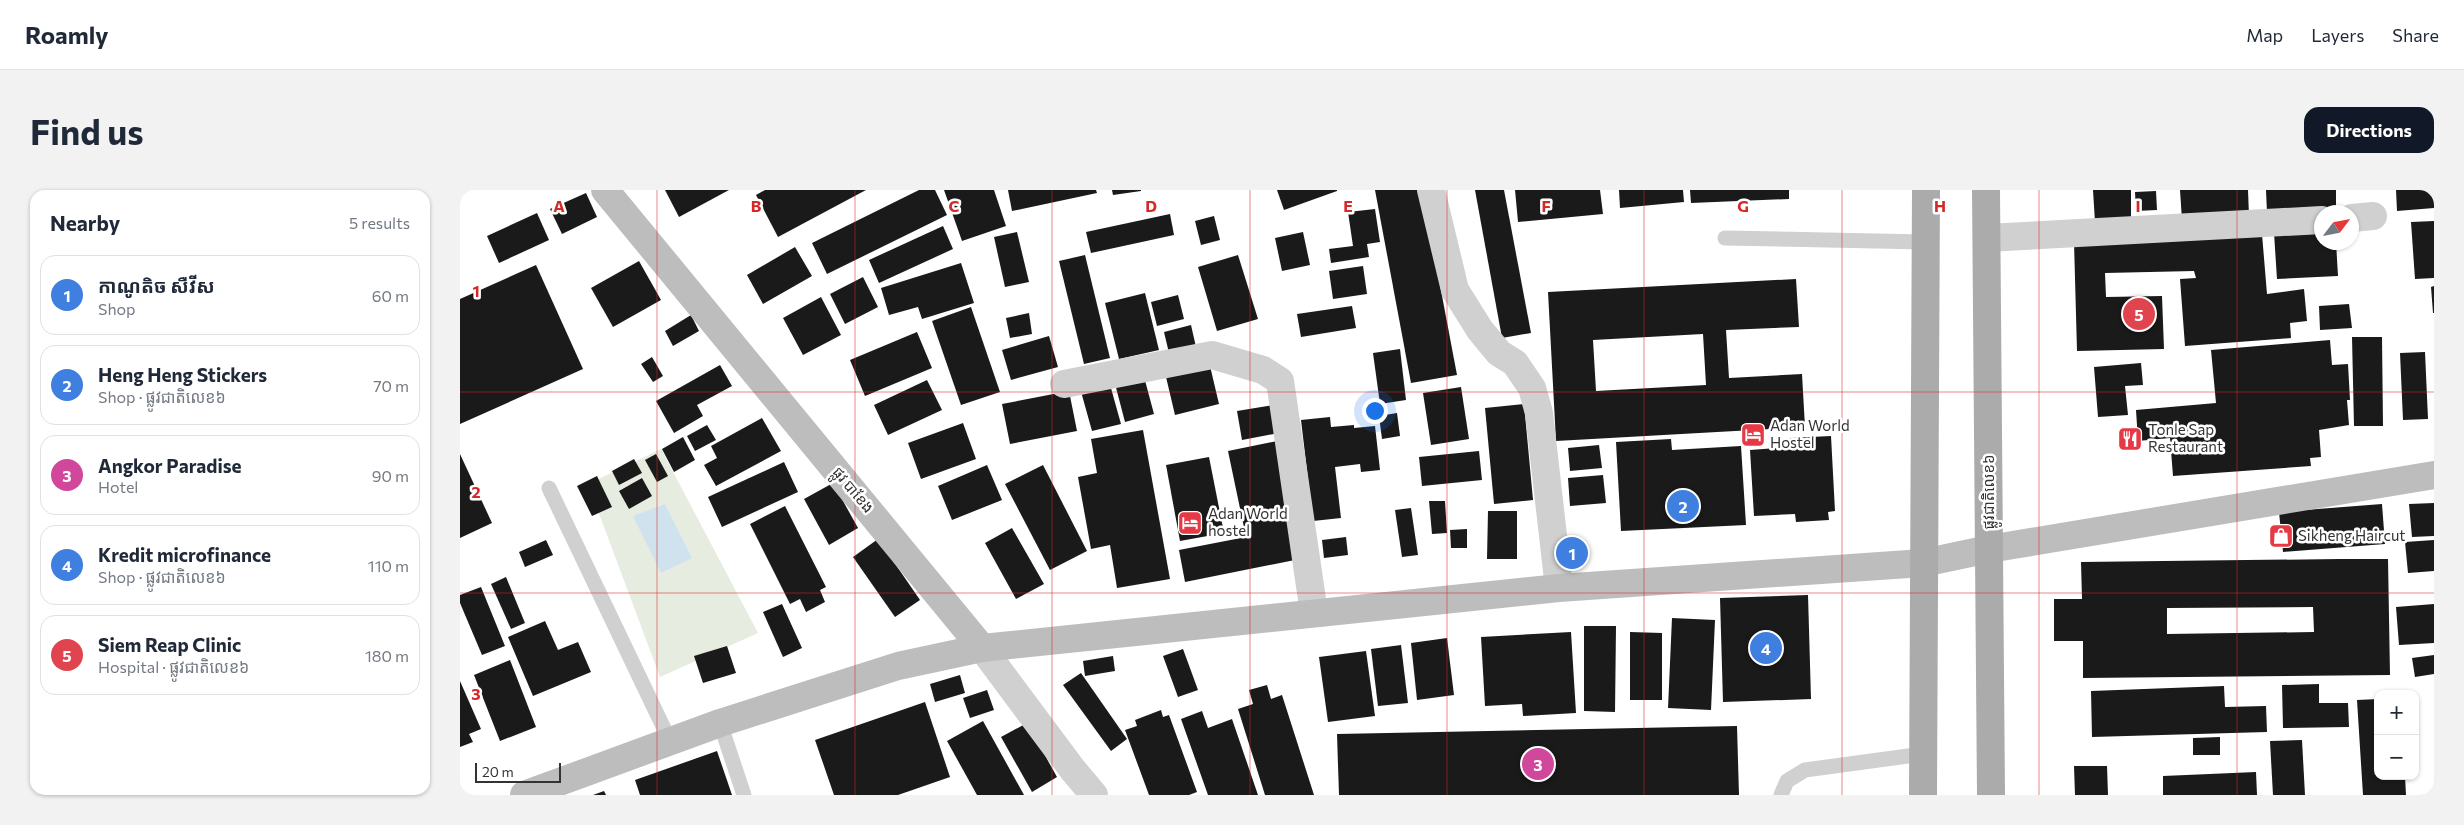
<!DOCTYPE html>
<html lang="en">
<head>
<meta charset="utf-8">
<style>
	:root { --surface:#fff; --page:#f2f2f3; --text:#1f2937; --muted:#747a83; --line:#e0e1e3; --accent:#111827 }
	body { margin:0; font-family:Commissioner,"Noto Sans Khmer",sans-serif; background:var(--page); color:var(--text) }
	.controls { position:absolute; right:15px; bottom:15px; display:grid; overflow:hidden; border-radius:10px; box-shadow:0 1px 4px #0004 }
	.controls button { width:45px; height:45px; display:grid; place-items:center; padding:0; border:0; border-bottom:1px solid var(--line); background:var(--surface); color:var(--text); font:25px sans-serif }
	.compass { position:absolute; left:1854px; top:15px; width:45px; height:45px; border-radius:50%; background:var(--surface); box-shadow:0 1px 4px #0004; rotate:58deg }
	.scale { position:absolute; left:15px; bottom:12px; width:86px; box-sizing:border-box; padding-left:5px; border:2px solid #333; border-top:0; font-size:14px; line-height:18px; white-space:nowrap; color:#333; -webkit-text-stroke:4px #fff; paint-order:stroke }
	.you { position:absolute; left:914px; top:220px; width:18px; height:18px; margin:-12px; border:4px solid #fff; border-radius:50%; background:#1a73e8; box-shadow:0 0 0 8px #1a73e833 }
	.badge { display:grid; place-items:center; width:32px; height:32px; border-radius:50%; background:var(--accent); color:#fff; font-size:16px; font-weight:700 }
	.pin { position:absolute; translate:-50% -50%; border:2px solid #fff; box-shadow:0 1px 5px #0006 }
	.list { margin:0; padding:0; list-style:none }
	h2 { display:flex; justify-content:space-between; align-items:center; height:65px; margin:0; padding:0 20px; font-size:21px }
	h2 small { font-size:16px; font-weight:400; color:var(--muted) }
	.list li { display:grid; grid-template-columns:32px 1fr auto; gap:15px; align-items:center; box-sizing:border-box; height:80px; margin:0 10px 10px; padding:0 10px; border:1px solid var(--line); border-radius:15px }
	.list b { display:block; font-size:19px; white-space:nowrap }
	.list p { margin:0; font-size:16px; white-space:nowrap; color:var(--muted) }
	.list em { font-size:16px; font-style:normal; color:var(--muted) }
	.map { position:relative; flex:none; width:1974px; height:605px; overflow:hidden; border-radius:15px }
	header { display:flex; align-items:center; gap:30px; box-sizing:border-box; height:70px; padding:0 25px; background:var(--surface); border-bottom:1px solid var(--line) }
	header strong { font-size:24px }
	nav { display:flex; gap:28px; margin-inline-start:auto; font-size:18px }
	.intro { display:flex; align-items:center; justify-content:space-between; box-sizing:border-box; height:120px; padding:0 30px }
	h1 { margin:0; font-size:35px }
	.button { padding:12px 22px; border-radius:15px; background:var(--accent); color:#fff; font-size:18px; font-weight:700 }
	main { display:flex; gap:30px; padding:0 30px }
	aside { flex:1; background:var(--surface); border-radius:15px; box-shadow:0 1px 4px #0004 }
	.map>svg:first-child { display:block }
	.green { fill:#e6ecdf }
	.water { fill:#cfe2ee }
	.building { fill:#1a1a1a; fill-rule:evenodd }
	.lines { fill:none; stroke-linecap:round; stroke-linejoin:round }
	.lane { stroke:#d0d0d0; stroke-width:15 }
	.street { stroke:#d0d0d0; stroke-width:28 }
	.secondary { stroke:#bdbdbd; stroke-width:28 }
	.primary { stroke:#ababab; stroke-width:28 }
	.grid { fill:none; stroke:#d62828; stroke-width:1; stroke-opacity:0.55 }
	.labels { text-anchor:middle; stroke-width:5; stroke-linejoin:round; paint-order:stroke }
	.poi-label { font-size:15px; fill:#333; stroke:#fff; text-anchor:start }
	.street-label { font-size:15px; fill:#333; stroke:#fff }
	.grid-label { font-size:16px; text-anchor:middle; font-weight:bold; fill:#d62828; stroke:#fff; stroke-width:5; stroke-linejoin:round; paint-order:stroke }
</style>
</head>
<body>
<header>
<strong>Roamly</strong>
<nav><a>Map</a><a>Layers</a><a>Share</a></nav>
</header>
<div class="intro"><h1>Find us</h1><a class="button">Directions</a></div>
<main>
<aside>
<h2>Nearby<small>5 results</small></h2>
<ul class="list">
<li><span class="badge" style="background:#3f7fe0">1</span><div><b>កាណូតិច សឺវីស</b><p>Shop</p></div><em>60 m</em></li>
<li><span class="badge" style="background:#3f7fe0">2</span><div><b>Heng Heng Stickers</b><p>Shop · ផ្លូវជាតិលេខ៦</p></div><em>70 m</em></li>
<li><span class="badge" style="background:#d1479c">3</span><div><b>Angkor Paradise</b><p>Hotel</p></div><em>90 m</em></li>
<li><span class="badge" style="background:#3f7fe0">4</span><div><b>Kredit microfinance</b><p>Shop · ផ្លូវជាតិលេខ៦</p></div><em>110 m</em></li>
<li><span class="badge" style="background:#e0444e">5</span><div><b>Siem Reap Clinic</b><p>Hospital · ផ្លូវជាតិលេខ៦</p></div><em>180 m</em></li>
</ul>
</aside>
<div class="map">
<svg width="1974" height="605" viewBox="0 0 1974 605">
	<rect width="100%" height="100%" fill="#fff"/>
	<path class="green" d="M201 259 298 443 200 487 128 294Z"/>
	<path class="water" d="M205 314 232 368 201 383 173 326Z"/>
	<g class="building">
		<path d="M205 0H269L219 27Z"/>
		<path d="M305 0H406L318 47 296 5Z"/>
		<path d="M459 0H475L487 25 367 84 352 53Z"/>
		<path d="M484 0H534L546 36 502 51Z"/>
		<path d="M548 0H636L637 3 552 21Z"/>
		<path d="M652 0H681V1L653 5Z"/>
		<path d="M817 0H877V1L824 20Z"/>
		<path d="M915 0H962L997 185 951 193Z"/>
		<path d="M1015 0H1044L1071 143 1042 148Z"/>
		<path d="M1055 0H1140L1143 24 1058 32Z"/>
		<path d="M1159 0H1223L1224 12 1160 18Z"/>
		<path d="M1230 0H1329V9L1231 13Z"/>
		<path d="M1633 0H1671V32H1635Z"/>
		<path d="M1720 0H1788L1789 26 1722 30Z"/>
		<path d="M1806 0H1876V20L1807 23Z"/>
		<path d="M1936 0H1974V18L1937 21Z"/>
		<path d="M1696 1 1697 20 1676 21 1675 2Z"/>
		<path d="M126 3 137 27 102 44 90 19Z"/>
		<path d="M915 19 920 52 907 54 909 67 871 73 869 59 893 56 888 22Z"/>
		<path d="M77 23 89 50 39 73 27 46Z"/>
		<path d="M710 24 714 45 631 63 626 42Z"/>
		<path d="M754 26 760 50 741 55 735 31Z"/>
		<path d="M1974 31V88L1955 89 1951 32Z"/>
		<path d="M483 36 493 59 419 93 409 70Z"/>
		<path d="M1862 40V52H1876L1878 86 1817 89 1814 43Z"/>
		<path d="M557 42 569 92 545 97 534 47Z"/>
		<path d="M843 42 850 75 822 81 815 48Z"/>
		<path d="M1802 44 1807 104 1844 99 1847 131 1830 133 1831 148 1725 156 1720 89 1736 88 1734 81 1645 83 1646 107 1702 106 1704 159 1617 161 1614 52Z"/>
		<path d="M335 57 352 86 303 114 287 85Z"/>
		<path d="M625 65 650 168 624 174 599 71Z"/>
		<path d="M778 65 798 129 757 141 738 77Z"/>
		<path d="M179 71 201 110 153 137 131 98Z"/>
		<path d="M501 73 514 113 462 129 458 117 429 125 421 98Z"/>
		<path d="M76 75 123 179 0 234V109Z"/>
		<path d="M903 76 907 104 873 109 869 81Z"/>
		<path d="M403 87 418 117 385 134 370 104Z"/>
		<path d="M1336 89 1339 137 1266 140 1269 188 1342 184 1345 237 1096 251 1088 102ZM1243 144 1246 195 1136 201 1133 150Z"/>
		<path d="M1974 96V123H1973L1971 97Z"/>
		<path d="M685 103 699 160 659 169 645 113Z"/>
		<path d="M718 105 724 129 697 136 691 112Z"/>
		<path d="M361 107 381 145 343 165 323 128Z"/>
		<path d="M1889 114 1892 138 1860 140 1859 116Z"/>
		<path d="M892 116 896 138 841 147 837 124Z"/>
		<path d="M511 117 540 202 501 215 472 131Z"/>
		<path d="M569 123 572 144 550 148 546 128Z"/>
		<path d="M231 125 239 141 213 156 205 141Z"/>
		<path d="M731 135 736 157 709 163 704 142Z"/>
		<path d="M457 142 472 178 405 206 390 170Z"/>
		<path d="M589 146 598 177 551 190 542 160Z"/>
		<path d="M1892 147H1922L1923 236H1894Z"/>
		<path d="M1870 150 1872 175 1888 174 1890 210H1887L1889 235 1859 240 1861 267 1850 268 1851 276 1713 286 1710 248 1678 251 1676 220 1756 213 1751 160Z"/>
		<path d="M940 159 946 210 920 214 913 163Z"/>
		<path d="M1965 162 1968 229 1943 230 1940 163Z"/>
		<path d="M192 167 203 186 193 192 181 174Z"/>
		<path d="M1681 173 1683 195 1665 196 1668 225 1638 227 1634 177Z"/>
		<path d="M260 175 272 196 237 215 243 226 214 243 196 211Z"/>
		<path d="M750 176 759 214 715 225 706 187Z"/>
		<path d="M683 183 694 224 665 232 654 190Z"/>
		<path d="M467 190 482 220 428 245 414 215Z"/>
		<path d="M649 191 661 234 632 241 620 198Z"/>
		<path d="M1001 197 1009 249 971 255 963 203Z"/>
		<path d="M609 201 617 241 550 254 542 214Z"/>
		<path d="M1064 214 1073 310 1034 314 1025 218Z"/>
		<path d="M814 215 819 243 782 250 777 221Z"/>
		<path d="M937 223 940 246 922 249 919 226Z"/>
		<path d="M870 227 871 237 894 235V238L915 236 920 280 901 282 900 274 875 277 881 328 853 331 841 230Z"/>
		<path d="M302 228 321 261 256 296 244 275 257 268 251 256Z"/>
		<path d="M503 233 516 269 461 289 448 253Z"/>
		<path d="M247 235 256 250 235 261 227 246Z"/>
		<path d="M683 240 710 389 657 398 650 355 631 359 618 287 637 283 631 249Z"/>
		<path d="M1371 246 1375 321 1368 322 1369 330 1336 332 1335 324 1294 326 1290 260 1330 257V248Z"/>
		<path d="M223 247 235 270 214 282 202 259Z"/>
		<path d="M1211 249 1212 260 1281 256 1286 335 1161 341 1156 252Z"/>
		<path d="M817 251 840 369 725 392 719 360 786 347 768 261Z"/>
		<path d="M1139 255 1142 278 1110 281 1108 258Z"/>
		<path d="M1019 261 1022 290 962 296 959 267Z"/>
		<path d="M0 264 32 333 0 348Z"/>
		<path d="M196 264 208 286 197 292 185 270Z"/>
		<path d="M749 267 764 343 720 351 706 275Z"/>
		<path d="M174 269 182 283 159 295 152 281Z"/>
		<path d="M324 272 338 302 262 337 248 307Z"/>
		<path d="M527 275 542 310 492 330 478 296Z"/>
		<path d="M583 275 627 361 590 380 545 294Z"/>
		<path d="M1143 285 1146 313 1110 316 1108 288Z"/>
		<path d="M137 286 152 317 132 326 117 296Z"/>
		<path d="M182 288 192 306 169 319 159 301Z"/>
		<path d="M373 293 398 338 369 355 344 309Z"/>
		<path d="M969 311H985L987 343 972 344Z"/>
		<path d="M1974 313V346L1952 347 1949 314Z"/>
		<path d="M1922 314 1925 354 1823 362 1819 322Z"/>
		<path d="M325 316 366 397 360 400 365 412 346 422 340 409 330 414 290 334Z"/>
		<path d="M951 318 958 365 942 367 935 320Z"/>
		<path d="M1028 321H1057V369H1027Z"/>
		<path d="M552 338 584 394 556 409 525 353Z"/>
		<path d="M1007 339V358H991L990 340Z"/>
		<path d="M886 347 888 365 864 368 862 350Z"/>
		<path d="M418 349 460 410 435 427 393 367Z"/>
		<path d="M86 350 93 365 65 377 59 362Z"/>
		<path d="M1974 350V381L1948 383 1945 352Z"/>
		<path d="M1880 369H1928L1930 485 1623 488V451H1594V409H1622L1621 372ZM1853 417 1854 442 1707 444V418Z"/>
		<path d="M46 387 65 433 51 439 31 394Z"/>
		<path d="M21 397 45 456 22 465 0 413V405Z"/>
		<path d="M1348 405 1351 509 1263 512 1260 408Z"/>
		<path d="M322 414 342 458 323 467 303 422Z"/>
		<path d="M1974 414V453L1939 455 1936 417Z"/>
		<path d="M1212 428 1255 430 1251 520 1208 518Z"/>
		<path d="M85 431 98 460 118 452 131 482 73 506 48 447Z"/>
		<path d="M1124 436H1156L1155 522 1124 521Z"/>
		<path d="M1111 442 1116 523 1063 526 1062 514 1025 516 1021 447Z"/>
		<path d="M1170 442 1202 443V510H1170Z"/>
		<path d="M987 448 994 505 957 510 951 453Z"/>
		<path d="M941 455 948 513 918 516 911 459Z"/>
		<path d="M267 456 276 483 243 493 234 466Z"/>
		<path d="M723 459 738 500 718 507 703 466Z"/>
		<path d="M906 461 915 526 868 532 859 467Z"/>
		<path d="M1974 465V484L1955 487 1952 468Z"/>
		<path d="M653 466 655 481 625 486 623 471Z"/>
		<path d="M50 470 76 537 40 551 14 485Z"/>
		<path d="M621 483 667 549 651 561 603 495Z"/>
		<path d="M500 485 505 503 475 512 470 494Z"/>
		<path d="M0 491 21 539 9 544 13 552 0 557Z"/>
		<path d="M1859 494V513H1888L1889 537 1823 538 1822 495Z"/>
		<path d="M807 495 811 509 822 505 854 605H805L778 519 793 514 789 500Z"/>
		<path d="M1764 496 1765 517 1806 516 1807 542 1632 547 1631 501Z"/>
		<path d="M527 500 534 520 510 528 503 508Z"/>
		<path d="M1918 509V586H1945L1946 605H1903L1897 510Z"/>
		<path d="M465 512 490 587 438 605H374L355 550Z"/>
		<path d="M701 520 703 527 709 525 737 602 729 605H689L665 540 677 536 675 530Z"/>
		<path d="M742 521 748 538 772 529 798 605H748L721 529Z"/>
		<path d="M523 531 564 605H517L487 551Z"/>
		<path d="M567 533 597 587 572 602 541 547Z"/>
		<path d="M1277 536 1279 605H879L877 544Z"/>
		<path d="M1760 547V565H1733V548Z"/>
		<path d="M1842 550 1845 605H1813L1810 551Z"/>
		<path d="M257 561 272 605H180L175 590Z"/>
		<path d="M1614 576H1647L1648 605H1615Z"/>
		<path d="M1796 582 1797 605H1703V586Z"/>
		<path d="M144 601 146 605H133Z"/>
	</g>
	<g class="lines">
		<g class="lane">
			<path d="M1265 48 1466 52"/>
			<path d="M89 298 210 551"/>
			<path d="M260 533 284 605"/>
			<path d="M1321 605 1327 591 1345 580 1463 564"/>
		</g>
		<g class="street">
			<path d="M971 0 995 100 1020 140 1039 163 1055 173 1072 198 1079 223 1099 398"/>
			<path d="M1892 28 1913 26"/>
			<path d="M1527 48 1862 30"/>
			<path d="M604 194 752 165 803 180 820 191 854 423"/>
			<path d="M522 458 613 580 634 605"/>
		</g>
		<g class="secondary">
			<path d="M145 0 522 458"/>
			<path d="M64 605 260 533 438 476 522 458 1099 398 1463 373 1529 359 1974 285"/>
		</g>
		<g class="primary">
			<path d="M1526 0 1531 605"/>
			<path d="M1463 605 1466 0"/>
		</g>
	</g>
	<path class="grid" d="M197 0V605M395 0V605M592 0V605M790 0V605M987 0V605M1184 0V605M1382 0V605M1579 0V605M1777 0V605M0 202H1974M0 403H1974"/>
	<defs>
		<symbol id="hotel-square" viewBox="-11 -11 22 22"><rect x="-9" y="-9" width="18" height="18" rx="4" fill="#e63946" stroke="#fff"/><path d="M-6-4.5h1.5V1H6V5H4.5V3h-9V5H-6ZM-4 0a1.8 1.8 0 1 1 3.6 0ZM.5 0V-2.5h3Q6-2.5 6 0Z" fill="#fff"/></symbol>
		<symbol id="restaurant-square" viewBox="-11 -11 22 22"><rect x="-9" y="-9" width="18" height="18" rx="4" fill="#e63946" stroke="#fff"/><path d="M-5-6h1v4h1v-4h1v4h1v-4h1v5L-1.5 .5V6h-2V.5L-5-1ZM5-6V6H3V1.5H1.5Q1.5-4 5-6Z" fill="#fff"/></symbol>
		<symbol id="shop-square" viewBox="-11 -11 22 22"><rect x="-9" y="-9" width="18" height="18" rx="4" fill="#e63946" stroke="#fff"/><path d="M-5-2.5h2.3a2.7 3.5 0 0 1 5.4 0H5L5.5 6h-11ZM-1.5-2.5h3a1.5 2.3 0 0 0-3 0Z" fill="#fff"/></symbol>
	</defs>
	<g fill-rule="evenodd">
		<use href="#hotel-square" x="1279" y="231" width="28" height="28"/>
		<use href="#restaurant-square" x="1656" y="235" width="28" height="28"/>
		<use href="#hotel-square" x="716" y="319" width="28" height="28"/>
		<use href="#shop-square" x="1807" y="332" width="28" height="28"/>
	</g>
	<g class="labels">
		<g class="poi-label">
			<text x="1310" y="241">Adan World<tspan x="1310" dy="17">Hostel</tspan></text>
			<text x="1688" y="245">Tonle Sap<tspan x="1688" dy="17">Restaurant</tspan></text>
			<text x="748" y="329">Adan World<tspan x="748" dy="17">hostel</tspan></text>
			<text x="1838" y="351">Sikheng Haircut</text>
		</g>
		<g class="street-label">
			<text transform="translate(393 300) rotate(50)" y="5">ផ្លូវ បាខែង</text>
			<text transform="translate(1529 302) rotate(-90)" y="5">ផ្លូវជាតិលេខ៦</text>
		</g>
	</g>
	<g class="grid-label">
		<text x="99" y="22">A</text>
		<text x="296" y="22">B</text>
		<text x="494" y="22">C</text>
		<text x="691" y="22">D</text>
		<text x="888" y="22">E</text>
		<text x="1086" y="22">F</text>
		<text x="1283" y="22">G</text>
		<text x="1480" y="22">H</text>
		<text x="1678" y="22">I</text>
		<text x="16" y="107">1</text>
		<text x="16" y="308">2</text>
		<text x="16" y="510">3</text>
	</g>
</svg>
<div class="controls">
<button>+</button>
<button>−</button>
</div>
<svg class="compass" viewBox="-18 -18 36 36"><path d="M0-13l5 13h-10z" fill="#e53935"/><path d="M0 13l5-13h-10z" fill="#747a83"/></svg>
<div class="scale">20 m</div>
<div class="you"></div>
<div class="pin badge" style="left:1112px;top:363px;background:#3f7fe0">1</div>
<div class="pin badge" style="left:1223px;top:316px;background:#3f7fe0">2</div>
<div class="pin badge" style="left:1078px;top:574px;background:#d1479c">3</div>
<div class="pin badge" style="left:1306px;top:458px;background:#3f7fe0">4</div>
<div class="pin badge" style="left:1679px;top:124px;background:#e0444e">5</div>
</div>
</main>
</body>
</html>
